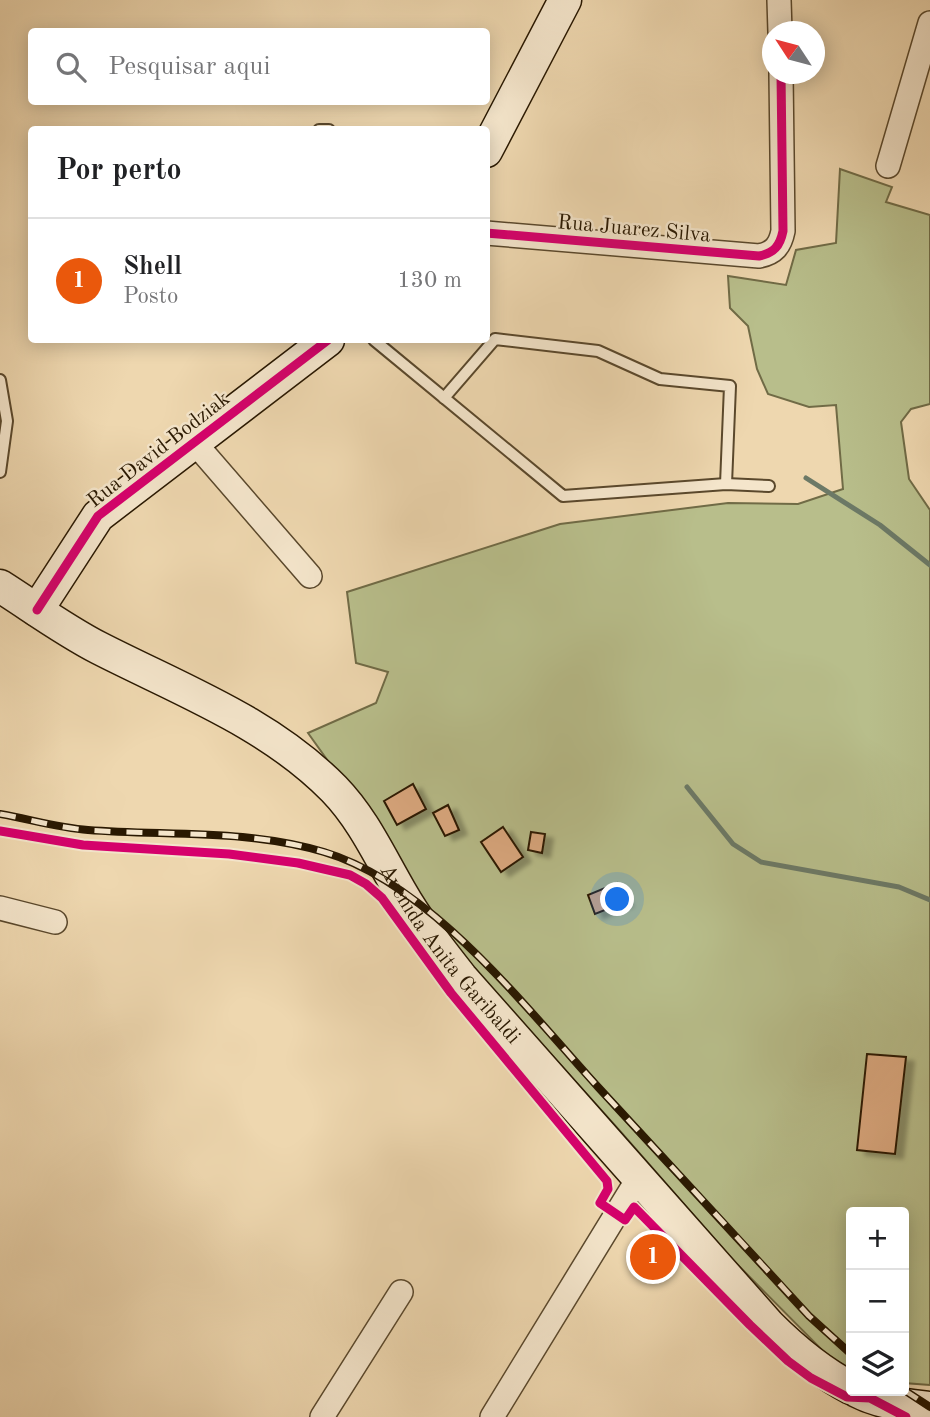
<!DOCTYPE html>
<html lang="pt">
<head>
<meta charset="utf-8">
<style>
	:root { --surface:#fff; --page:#f6f6f6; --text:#202124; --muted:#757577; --line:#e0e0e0; --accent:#ea580c }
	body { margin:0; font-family:"Old Standard TT",serif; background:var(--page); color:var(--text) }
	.controls { position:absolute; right:21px; bottom:21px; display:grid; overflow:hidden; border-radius:7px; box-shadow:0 4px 18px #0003 }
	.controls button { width:63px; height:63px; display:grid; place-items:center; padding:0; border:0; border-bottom:2px solid var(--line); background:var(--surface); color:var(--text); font:35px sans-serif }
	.compass { position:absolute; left:762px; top:21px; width:63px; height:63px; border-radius:50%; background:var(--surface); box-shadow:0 4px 18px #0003; rotate:306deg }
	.you { position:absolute; left:618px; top:900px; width:24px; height:24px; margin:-18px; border:5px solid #fff; border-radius:50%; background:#1a73e8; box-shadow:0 0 0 10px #1a73e833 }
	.badge { display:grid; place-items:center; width:46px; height:46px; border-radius:50%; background:var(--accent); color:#fff; font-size:23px; font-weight:700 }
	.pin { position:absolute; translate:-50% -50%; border:4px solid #fff; box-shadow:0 2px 7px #0006 }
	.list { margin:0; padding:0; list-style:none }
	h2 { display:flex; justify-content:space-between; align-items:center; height:91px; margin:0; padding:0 28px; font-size:30px }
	h2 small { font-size:23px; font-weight:400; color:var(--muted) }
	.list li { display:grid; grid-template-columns:46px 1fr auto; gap:21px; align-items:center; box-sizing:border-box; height:126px; padding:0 28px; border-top:2px solid var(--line) }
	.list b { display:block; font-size:26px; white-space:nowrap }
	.list p { margin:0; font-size:23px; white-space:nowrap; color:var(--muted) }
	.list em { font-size:23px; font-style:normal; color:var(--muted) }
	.icon { flex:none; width:38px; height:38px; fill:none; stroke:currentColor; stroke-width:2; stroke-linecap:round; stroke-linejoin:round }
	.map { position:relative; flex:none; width:930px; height:1417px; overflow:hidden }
	.search { position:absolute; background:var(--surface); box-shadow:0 4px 18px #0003; left:28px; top:28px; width:462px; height:77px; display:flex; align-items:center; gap:18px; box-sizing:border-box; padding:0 24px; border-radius:7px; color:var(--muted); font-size:26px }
	.panel { position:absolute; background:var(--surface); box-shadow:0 4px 18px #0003; left:28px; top:126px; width:462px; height:217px; border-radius:7px }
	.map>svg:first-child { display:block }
	.green { fill:#b8be8b; stroke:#706b46; stroke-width:2 }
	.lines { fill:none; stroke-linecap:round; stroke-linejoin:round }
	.stream { stroke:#6c7966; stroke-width:5 }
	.building { fill:#ddaa81; stroke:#291801; stroke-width:2; filter:url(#shadow) }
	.lane-casing { stroke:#5a482c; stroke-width:14 }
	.street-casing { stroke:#5a482c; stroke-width:26 }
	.secondary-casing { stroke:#291801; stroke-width:35 }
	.lane { stroke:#f4e5cb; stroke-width:10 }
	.street { stroke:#f4e5cb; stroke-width:23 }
	.secondary { stroke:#f4e5cb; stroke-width:32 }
	.rail-casing { stroke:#291801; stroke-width:8 }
	.rail { stroke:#f4e5cb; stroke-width:5; stroke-dasharray:16; stroke-linecap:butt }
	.cycleway-casing { stroke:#f4e5cb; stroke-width:13 }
	.cycleway { stroke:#d6006c; stroke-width:9 }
	.labels { text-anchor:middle; stroke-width:5; stroke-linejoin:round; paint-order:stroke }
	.street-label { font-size:21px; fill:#291801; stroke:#f4e5cb }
</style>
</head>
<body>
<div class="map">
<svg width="930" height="1417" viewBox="0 0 930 1417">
	<defs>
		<filter id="shadow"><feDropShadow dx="8" dy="4.5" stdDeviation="2" flood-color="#0004"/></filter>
	</defs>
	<rect width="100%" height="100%" fill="#eed7af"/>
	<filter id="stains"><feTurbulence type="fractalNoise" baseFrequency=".00286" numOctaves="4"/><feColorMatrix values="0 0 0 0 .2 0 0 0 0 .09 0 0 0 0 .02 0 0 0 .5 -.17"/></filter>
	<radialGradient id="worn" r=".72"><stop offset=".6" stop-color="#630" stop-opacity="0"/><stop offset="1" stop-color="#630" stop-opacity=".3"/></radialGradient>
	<path class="green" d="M840 169 892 187 886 202 930 215V404L911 409 901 422 909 479 930 510V1385L904 1383V1212H851V1369L828 1356 731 1258 620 1131 442 933 353 796 308 733 376 703 388 672 356 663 347 592 560 524 728 503 798 504 843 489 836 405 809 407 768 394 757 369 748 326 730 308 728 276 786 285 796 250 836 243Z"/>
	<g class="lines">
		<g class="stream">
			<path d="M806 478 880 525 930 565"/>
			<path d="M687 787 733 844 761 862 899 887 930 900"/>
		</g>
	</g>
	<g class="building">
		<path d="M413 784 426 809 397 825 384 801Z"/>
		<path d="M448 805 459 830 445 836 433 813Z"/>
		<path d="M503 827 523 857 501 872 481 842Z"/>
		<path d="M531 832 545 834 542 853 528 850Z"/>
		<path d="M617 883 625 902 595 914 588 895Z"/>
		<path d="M867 1054 906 1057 895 1154 857 1150Z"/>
	</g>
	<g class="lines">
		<defs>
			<g id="lane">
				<path d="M319 130H329"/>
				<path d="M374 340 563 496 726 484 769 486"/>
				<path d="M0 380 7 421 0 472"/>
				<path d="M444 398 495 339 598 351 660 379 730 386 726 484"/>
			</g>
			<g id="street">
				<path d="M779 0 780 32"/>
				<path d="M888 166 930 23"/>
				<path d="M486 233 759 256C774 253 780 246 783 231L781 74"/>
				<path d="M194 442 310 576"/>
				<path d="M0 908 55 922"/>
				<path d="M322 1417 401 1292"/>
				<path d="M492 1417 639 1177"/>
			</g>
			<g id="secondary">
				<path d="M486 151 565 0"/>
				<path id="s1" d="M0 586C33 607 64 630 99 648 181 690 268 722 334 789 363 819 379 855 400 891 417 921 439 949 461 977L769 1325C794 1350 819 1371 851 1388"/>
				<path d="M37 610 98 516 328 340"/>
				<path d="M857 1391C880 1403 904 1405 930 1408"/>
			</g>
		</defs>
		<use href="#lane" class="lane-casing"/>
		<use href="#street" class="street-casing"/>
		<use href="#secondary" class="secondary-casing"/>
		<use href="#lane" class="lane"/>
		<use href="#street" class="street"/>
		<use href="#secondary" class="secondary"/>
		<defs>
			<g id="rail">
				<path d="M0 814C29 819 59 828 88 830 167 836 247 829 324 852 431 884 525 1007 598 1087 668 1163 739 1239 809 1316L851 1354"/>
				<path d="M904 1390 930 1407"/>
			</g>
		</defs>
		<use href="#rail" class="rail-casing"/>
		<use href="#rail" class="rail"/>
		<defs>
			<g id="cycleway">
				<path d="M486 233 759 256C774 253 780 246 783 231L781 74"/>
				<path d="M37 610 98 516 328 340"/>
				<path d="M0 831 83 845 229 854 298 863 350 875 366 884 382 898 451 993 607 1181 608 1189 600 1203 625 1220 634 1207 750 1325 788 1361 811 1378 847 1397 870 1398 906 1417"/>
			</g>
		</defs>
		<use href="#cycleway" class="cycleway-casing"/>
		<use href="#cycleway" class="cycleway"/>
	</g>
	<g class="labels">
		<g class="street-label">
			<text transform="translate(634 228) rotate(5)" y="7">Rua Juarez Silva</text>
			<text transform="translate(158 449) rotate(-38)" y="7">Rua David Bodziak</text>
			<text dy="7" stroke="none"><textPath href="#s1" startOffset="595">Avenida Anita Garibaldi</textPath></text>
		</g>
	</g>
	<rect width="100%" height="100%" filter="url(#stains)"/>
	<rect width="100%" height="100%" fill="url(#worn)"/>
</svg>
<div class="controls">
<button>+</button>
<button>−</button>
<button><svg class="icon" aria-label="layers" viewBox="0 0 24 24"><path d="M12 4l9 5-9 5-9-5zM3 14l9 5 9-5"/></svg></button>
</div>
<svg class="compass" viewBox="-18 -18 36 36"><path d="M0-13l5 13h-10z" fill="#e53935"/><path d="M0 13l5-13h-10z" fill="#757577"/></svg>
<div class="you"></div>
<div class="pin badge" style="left:653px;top:1257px">1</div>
<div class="search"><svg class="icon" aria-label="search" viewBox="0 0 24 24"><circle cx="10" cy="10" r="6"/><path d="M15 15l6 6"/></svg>Pesquisar aqui</div>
<section class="panel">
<h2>Por perto<small></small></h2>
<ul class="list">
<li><span class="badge">1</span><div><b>Shell</b><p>Posto</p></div><em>130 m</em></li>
</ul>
</section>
</div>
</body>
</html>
